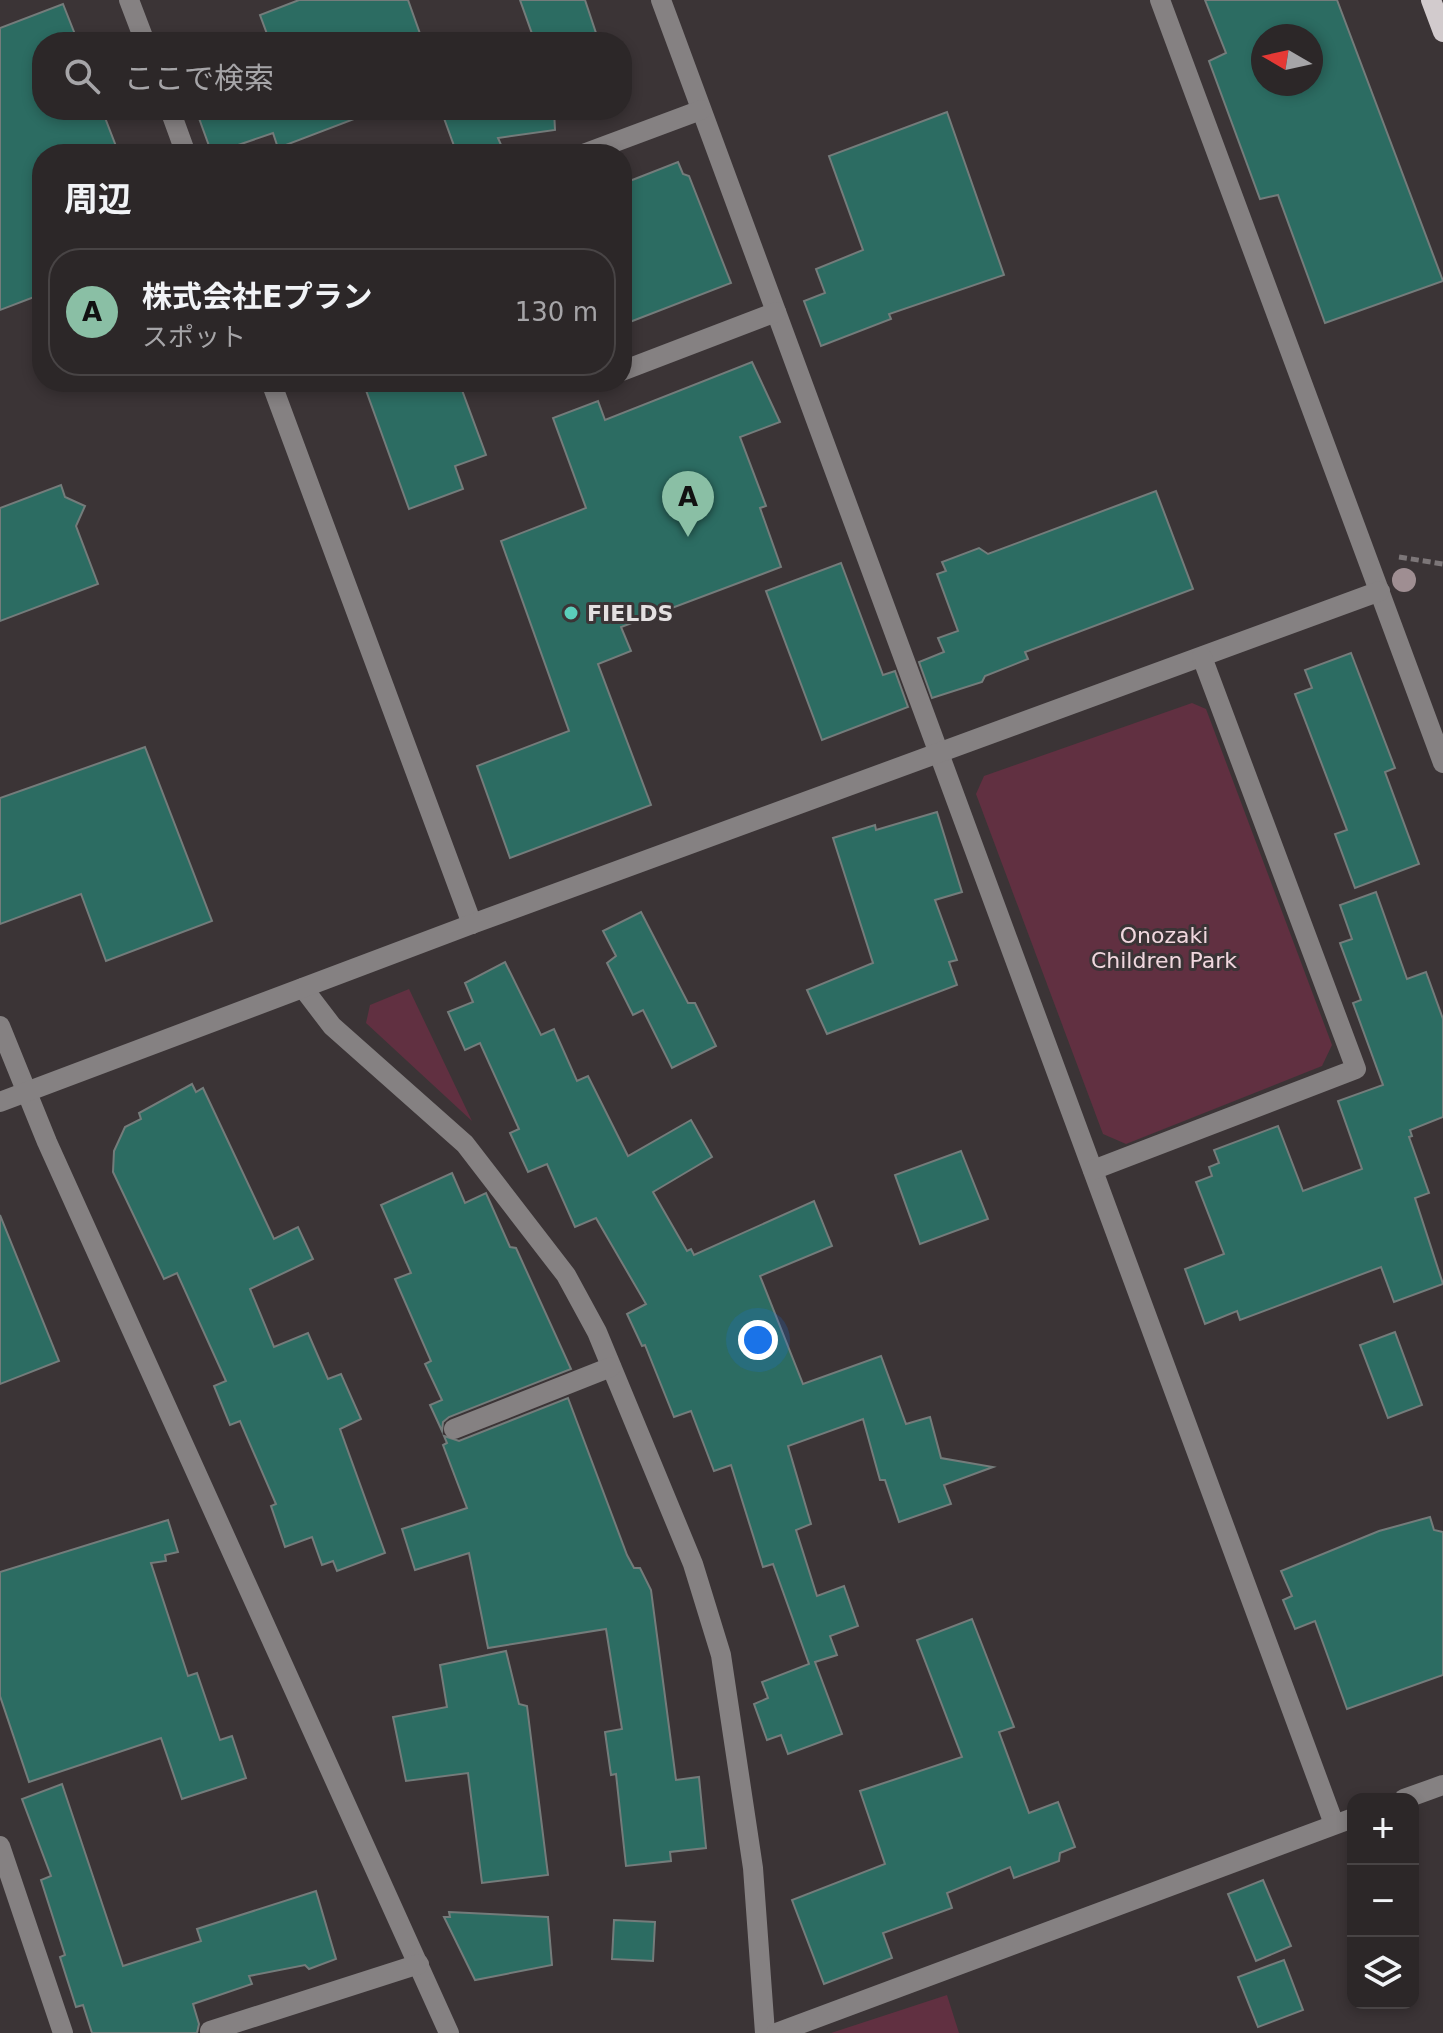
<!DOCTYPE html>
<html lang="ja">
<head>
<meta charset="utf-8">
<style>
	:root { --surface:#2c2728; --page:#383334; --text:#f1f3f6; --muted:#a6a5a8; --line:#484445; --accent:#8abfa5 }
	body { margin:0; font-family:"DejaVu Sans","Noto Sans JP",sans-serif; background:var(--page); color:var(--text) }
	.controls { position:absolute; right:24px; bottom:24px; display:grid; overflow:hidden; border-radius:16px; box-shadow:0 4px 12px #0003 }
	.controls button { width:72px; height:72px; display:grid; place-items:center; padding:0; border:0; border-bottom:2px solid var(--line); background:var(--surface); color:var(--text); font:40px sans-serif }
	.compass { position:absolute; left:1251px; top:24px; width:72px; height:72px; border-radius:50%; background:var(--surface); box-shadow:0 4px 12px #0003; rotate:279deg }
	.you { position:absolute; left:758px; top:1340px; width:28px; height:28px; margin:-20px; border:6px solid #fff; border-radius:50%; background:#1a73e8; box-shadow:0 0 0 12px #1a73e833 }
	.badge { display:grid; place-items:center; width:52px; height:52px; border-radius:50%; background:var(--accent); color:#111; font-size:26px; font-weight:700 }
	.pin { position:absolute; translate:-50% -66px; filter:drop-shadow(0 2px 4px #0008) }
	.pin::after { content:''; position:absolute; top:42px; width:28px; height:24px; background:inherit; clip-path:polygon(0 0,100% 0,50% 100%) }
	.list { margin:0; padding:0; list-style:none }
	h2 { display:flex; justify-content:space-between; align-items:center; height:104px; margin:0; padding:0 32px; font-size:34px }
	h2 small { font-size:26px; font-weight:400; color:var(--muted) }
	.list li { display:grid; grid-template-columns:52px 1fr auto; gap:24px; align-items:center; box-sizing:border-box; height:128px; margin:0 16px 16px; padding:0 16px; border:2px solid var(--line); border-radius:32px }
	.list b { display:block; font-size:30px; white-space:nowrap }
	.list p { margin:0; font-size:26px; white-space:nowrap; color:var(--muted) }
	.list em { font-size:26px; font-style:normal; color:var(--muted) }
	.icon { flex:none; width:44px; height:44px; fill:none; stroke:currentColor; stroke-width:2; stroke-linecap:round; stroke-linejoin:round }
	.map { position:relative; flex:none; width:1443px; height:2033px; overflow:hidden }
	.search { position:absolute; background:var(--surface); box-shadow:0 4px 12px #0003; left:32px; top:32px; width:600px; height:88px; display:flex; align-items:center; gap:20px; box-sizing:border-box; padding:0 28px; border-radius:32px; color:var(--muted); font-size:30px }
	.panel { position:absolute; background:var(--surface); box-shadow:0 4px 12px #0003; left:32px; top:144px; width:600px; height:248px; border-radius:32px }
	.map>svg:first-child { display:block }
	.green { fill:#613041 }
	.building { fill:#2c6c62; stroke:#747c7b; stroke-width:2; fill-rule:evenodd }
	.lines { fill:none; stroke-linecap:round; stroke-linejoin:round }
	.path { stroke:#7c7678; stroke-width:5; stroke-dasharray:8 4; stroke-linecap:butt }
	.minor { stroke:#858182; stroke-width:20 }
	.major { stroke:#d2cbcd; stroke-width:20 }
	.tree { fill:#9f8e92 }
	.poi-dot { fill:#5bcebb; stroke:#3b3436; stroke-width:3 }
	.labels { text-anchor:middle; stroke-width:6; stroke-linejoin:round; paint-order:stroke }
	.poi-label { font-size:22px; font-weight:bold; fill:#e4e0e1; stroke:#3b3436; text-anchor:start }
	.park-label { font-size:22px; fill:#f0d7de; stroke:#3b3436 }
</style>
</head>
<body>
<div class="map">
<svg width="1443" height="2033" viewBox="0 0 1443 2033">
	<rect width="100%" height="100%" fill="#3b3436"/>
	<g class="green">
		<path d="M1192 703 1206 709 1332 1045 1322 1066 1126 1144 1103 1134 976 794 984 776Z"/>
		<path d="M409 989 472 1121 366 1023 370 1005Z"/>
		<path d="M947 1995 959 2033H831Z"/>
	</g>
	<g class="building">
		<path d="M299 0H408L423 42H270L260 15Z"/>
		<path d="M520 0H585L599 42H535Z"/>
		<path d="M1205 0H1337L1443 281 1325 323 1278 195 1260 199 1209 61 1226 53ZM1263 36H1311V84H1263Z"/>
		<path d="M63 4 78 42H42V110H102L119 154H42V294L0 310V28Z"/>
		<path d="M196 110H369L370 113 278 148 273 133 212 154Z"/>
		<path d="M441 110H554L555 130 498 138 505 154H457Z"/>
		<path d="M947 112 1004 275 889 314 891 319 821 346 804 301 825 293 816 269 863 250 829 156Z"/>
		<path d="M678 162 683 174 689 176 731 283 622 325V184Z"/>
		<path d="M752 362 780 422 740 437 766 506 760 508 781 567 621 627 631 651 598 664 651 805 510 858 477 766 569 731 501 541 586 508 553 418 598 401 605 420Z"/>
		<path d="M363 382H459L486 455 455 466 463 489 409 509Z"/>
		<path d="M61 485 65 497 85 506 76 526 98 584 0 621V508Z"/>
		<path d="M1156 491 1193 589 1025 652 1028 659 985 676 982 682 932 698 919 662 944 652 938 638 958 631 937 574 946 571 942 562 979 548 988 554Z"/>
		<path d="M841 563 883 675 895 671 908 707 822 740 766 591Z"/>
		<path d="M1351 653 1395 768 1385 772 1419 864 1355 888 1335 834 1347 830 1295 694 1312 688 1305 670Z"/>
		<path d="M145 747 212 921 106 961 81 894 0 924V798Z"/>
		<path d="M937 812 962 892 935 900 957 960 949 962 957 985 827 1034 807 990 873 963 833 838 875 825 876 830Z"/>
		<path d="M1376 892 1407 979 1426 972 1443 1019V1117L1410 1130 1412 1136 1409 1137 1429 1193 1415 1198 1443 1284 1394 1302 1381 1267 1240 1320 1237 1311 1205 1324 1185 1269 1224 1254 1196 1182 1212 1176 1209 1167 1219 1163 1214 1150 1278 1126 1303 1191 1362 1169 1338 1101 1383 1085 1353 1003 1361 1000 1340 943 1352 939 1340 905Z"/>
		<path d="M641 912 688 1003H695L716 1046 672 1068 643 1010 633 1015 607 963 616 956 603 931Z"/>
		<path d="M505 962 541 1035 554 1029 577 1081 588 1076 628 1156 691 1120 712 1157 653 1192 687 1251 691 1249 694 1255 814 1201 832 1246 760 1276 803 1384 881 1356 906 1424 930 1417 941 1458 993 1467 944 1485 951 1504 899 1522 885 1480H880L863 1419 788 1446 811 1524 796 1530 817 1596 844 1586 858 1626 830 1636 837 1655 815 1662 842 1734 788 1754 781 1735 767 1740 754 1704 768 1698 762 1682 809 1664 773 1564 763 1567 731 1465 714 1471 691 1411 674 1417 645 1345 642 1346 627 1314 646 1304 596 1218 575 1227 547 1164 528 1172 510 1133 519 1129 480 1043 465 1050 448 1012 473 1002 465 983Z"/>
		<path d="M192 1084 196 1092 203 1088 274 1239 298 1227 313 1259 250 1289 274 1347 308 1333 328 1379 341 1374 361 1419 340 1429 385 1553 337 1571 333 1561 322 1565 312 1537 285 1547 271 1506 276 1504 240 1421 230 1425 214 1386 226 1381 177 1273 164 1279 113 1172 114 1151 125 1127 141 1119 139 1113Z"/>
		<path d="M961 1151 988 1219 920 1244 895 1175Z"/>
		<path d="M452 1173 465 1203 486 1193 510 1247 516 1248 571 1369 449 1417 443 1422 442 1431 430 1405 442 1400 425 1364 431 1361 395 1279 411 1273 381 1205Z"/>
		<path d="M0 1215 59 1361 0 1384Z"/>
		<path d="M1395 1332 1422 1405 1388 1418 1360 1345Z"/>
		<path d="M568 1398 627 1555 634 1568H640L651 1590 676 1780 699 1777 706 1848 670 1852 671 1861 626 1866 616 1774 611 1775 605 1732 622 1729 606 1629 488 1648 469 1553 415 1570 402 1529 467 1508 443 1445 447 1443 444 1436 459 1441Z"/>
		<path d="M1430 1517 1434 1530 1443 1532V1675L1347 1709 1315 1621 1295 1629 1283 1600 1292 1596 1281 1571 1379 1531Z"/>
		<path d="M168 1520 178 1552 165 1555 166 1561 151 1563 188 1676 197 1673 220 1740 232 1736 246 1778 182 1799 161 1738 29 1782 0 1696V1572Z"/>
		<path d="M972 1619 1014 1727 999 1732 1029 1813 1058 1802 1075 1847 1060 1853 1059 1861 1014 1878 1010 1867 947 1893 952 1908 883 1933 892 1958 824 1984 792 1900 885 1864 860 1791 962 1757 917 1640Z"/>
		<path d="M506 1651 519 1704 527 1706 548 1875 482 1883 468 1773 406 1781 393 1717 447 1707 440 1665Z"/>
		<path d="M62 1784 123 1966 201 1941 197 1929 316 1891 336 1959 309 1969 305 1965 249 1976 252 1984 193 2004 199 2024 197 2033H92L83 2005 76 2007 60 1957 65 1955 41 1880 51 1876 22 1799Z"/>
		<path d="M1263 1880 1291 1946 1256 1961 1228 1894Z"/>
		<path d="M449 1912 548 1917 552 1965 475 1980 444 1917H450Z"/>
		<path d="M614 1920 655 1922 653 1961 612 1959Z"/>
		<path d="M1284 1960 1303 2010 1258 2027 1238 1977Z"/>
	</g>
	<g class="lines">
		<path class="path" d="M1399 557 1443 564"/>
		<g class="minor">
			<path d="M129 0 145 42"/>
			<path d="M661 0 1334 1824"/>
			<path d="M1160 0 1443 763"/>
			<path d="M170 110 186 154"/>
			<path d="M583 154 701 110"/>
			<path d="M622 371 776 312"/>
			<path d="M271 382 472 924"/>
			<path d="M303 988 332 1026 465 1144 566 1275 597 1332 693 1564 721 1655 753 1868 765 2033"/>
			<path d="M0 1026 47 1142 449 2033"/>
			<path d="M0 1102 472 924 1380 591"/>
			<path d="M1093 1170 1356 1069 1202 657"/>
			<path d="M454 1429 611 1367"/>
			<path d="M1404 1799 1443 1785"/>
			<path d="M0 1846 63 2033"/>
			<path d="M210 2031 419 1964"/>
			<path d="M776 2033 1353 1818"/>
		</g>
		<path class="major" d="M1431 0 1443 32"/>
	</g>
	<circle class="tree" cx="1404" cy="580" r="12"/>
	<circle class="poi-dot" cx="571" cy="613" r="8"/>
	<g class="labels">
		<g class="poi-label">
			<text x="587" y="621">FIELDS</text>
		</g>
		<g class="park-label">
			<text x="1164" y="943">Onozaki<tspan x="1164" dy="25">Children Park</tspan></text>
		</g>
	</g>
</svg>
<div class="controls">
<button>+</button>
<button>−</button>
<button><svg class="icon" aria-label="layers" viewBox="0 0 24 24"><path d="M12 4l9 5-9 5-9-5zM3 14l9 5 9-5"/></svg></button>
</div>
<svg class="compass" viewBox="-18 -18 36 36"><path d="M0-13l5 13h-10z" fill="#e53935"/><path d="M0 13l5-13h-10z" fill="#a6a5a8"/></svg>
<div class="you"></div>
<div class="pin badge" style="left:688px;top:537px">A</div>
<div class="search"><svg class="icon" aria-label="search" viewBox="0 0 24 24"><circle cx="10" cy="10" r="6"/><path d="M15 15l6 6"/></svg>ここで検索</div>
<section class="panel">
<h2>周辺<small></small></h2>
<ul class="list">
<li><span class="badge">A</span><div><b>株式会社Eプラン</b><p>スポット</p></div><em>130 m</em></li>
</ul>
</section>
</div>
</body>
</html>
